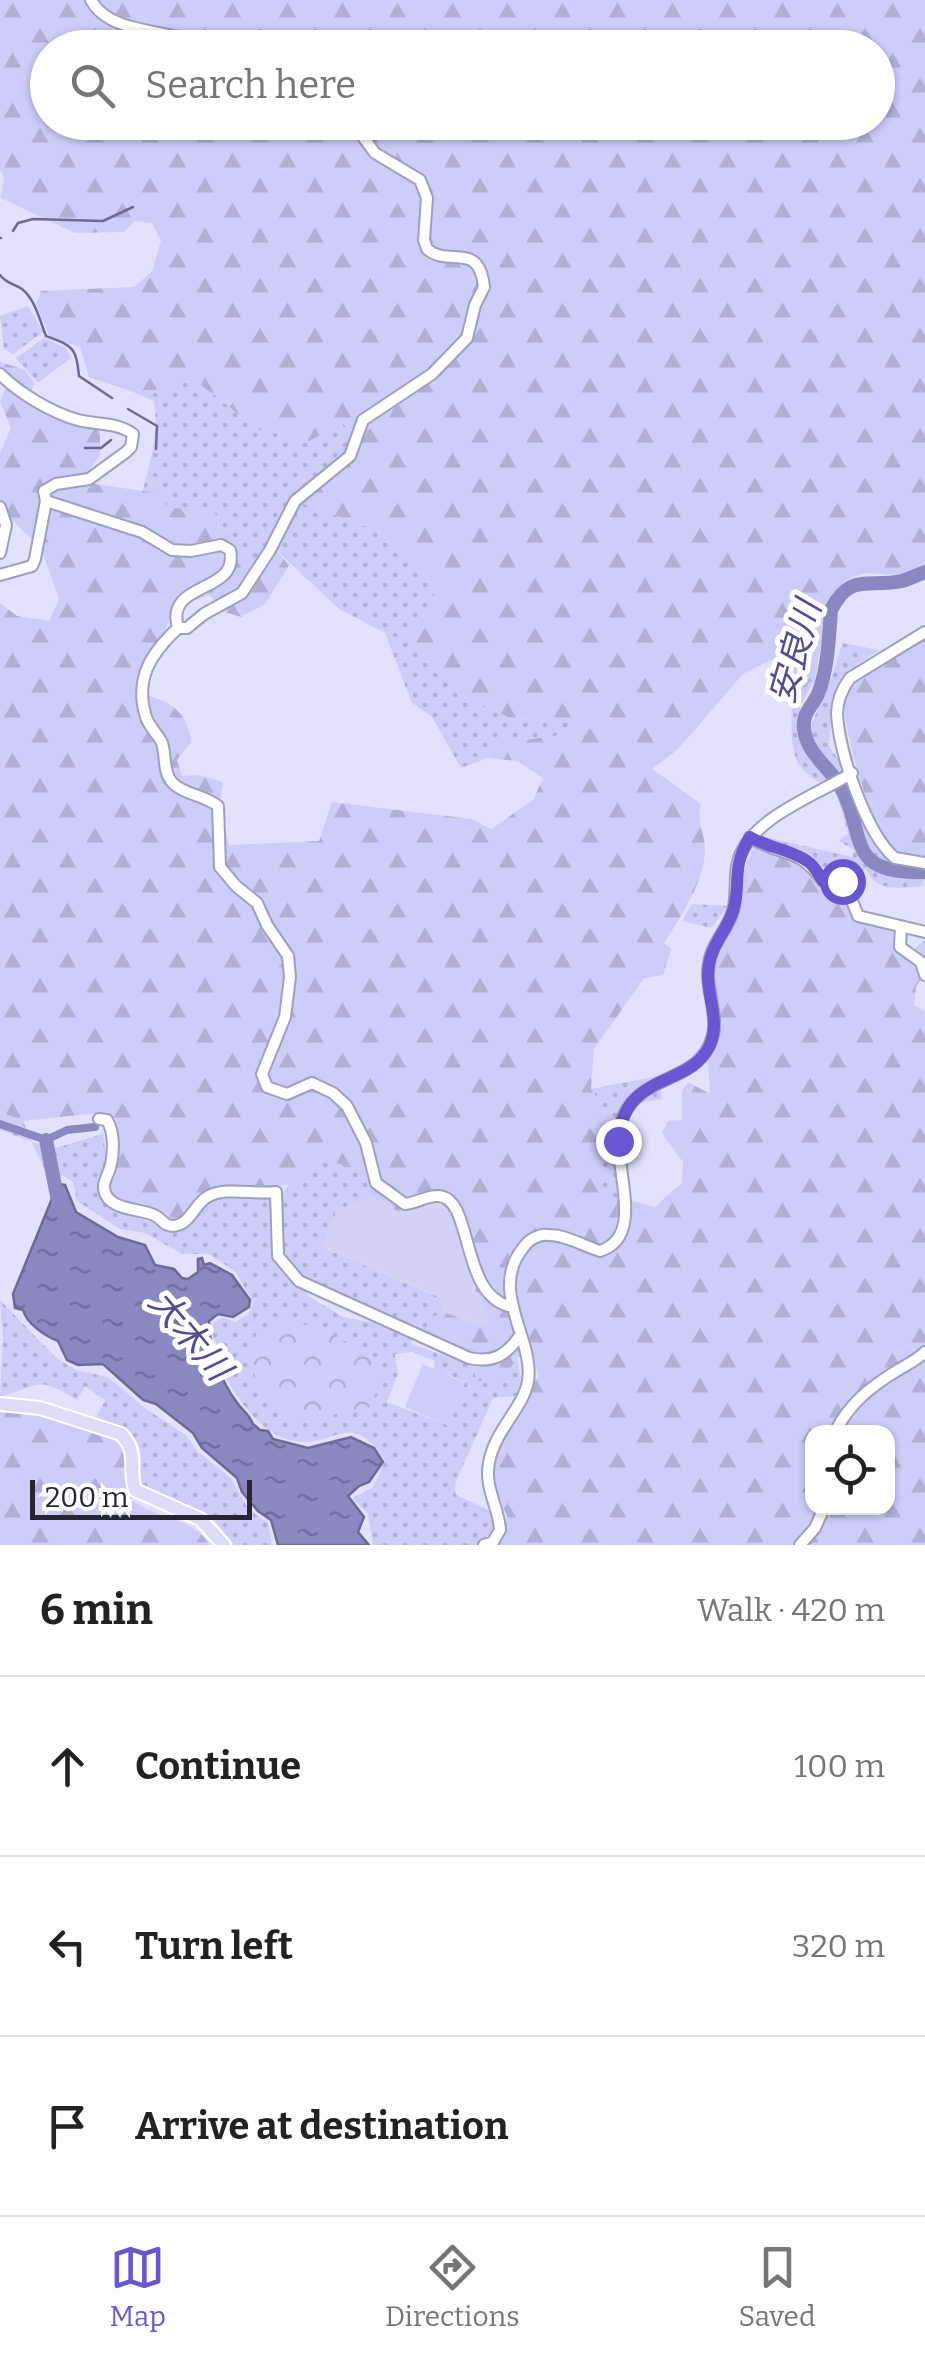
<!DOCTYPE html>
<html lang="en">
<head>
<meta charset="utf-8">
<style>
	:root { --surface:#fff; --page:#f2f2f2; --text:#222; --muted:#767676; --line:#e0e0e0; --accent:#6757d0 }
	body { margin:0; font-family:Bitter,"Noto Sans JP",serif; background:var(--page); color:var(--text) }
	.controls { position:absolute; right:30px; bottom:30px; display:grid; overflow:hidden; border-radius:20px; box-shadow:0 2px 8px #0004 }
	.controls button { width:90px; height:90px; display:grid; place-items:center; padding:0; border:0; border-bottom:2px solid var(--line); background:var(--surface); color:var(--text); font:50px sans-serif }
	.scale { position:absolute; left:30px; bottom:25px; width:222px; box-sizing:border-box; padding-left:10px; border:5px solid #262633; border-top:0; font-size:28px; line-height:35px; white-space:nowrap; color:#262633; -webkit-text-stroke:8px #fff; paint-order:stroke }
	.stop { position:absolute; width:30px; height:30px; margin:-22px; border:8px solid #6757d0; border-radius:50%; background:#fff }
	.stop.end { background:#6757d0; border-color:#fff; box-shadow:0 2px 10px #0008 }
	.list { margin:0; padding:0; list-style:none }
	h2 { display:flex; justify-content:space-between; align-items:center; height:130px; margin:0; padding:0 40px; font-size:42px }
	h2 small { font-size:32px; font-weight:400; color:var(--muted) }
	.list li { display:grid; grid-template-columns:65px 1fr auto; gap:30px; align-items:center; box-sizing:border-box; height:180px; padding:0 40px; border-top:2px solid var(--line) }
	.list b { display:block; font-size:38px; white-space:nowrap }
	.list em { font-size:32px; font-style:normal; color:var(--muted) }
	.icon { flex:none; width:55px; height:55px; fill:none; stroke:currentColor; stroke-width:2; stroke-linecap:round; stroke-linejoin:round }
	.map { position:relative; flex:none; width:925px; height:1545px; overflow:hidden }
	.search { position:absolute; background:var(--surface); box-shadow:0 2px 8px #0004; left:30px; right:30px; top:30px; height:110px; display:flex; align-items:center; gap:25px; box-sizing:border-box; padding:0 35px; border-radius:55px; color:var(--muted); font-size:38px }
	.sheet { height:670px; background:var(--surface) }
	nav { display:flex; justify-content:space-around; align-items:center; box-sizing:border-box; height:140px; border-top:2px solid var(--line); background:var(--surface); font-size:28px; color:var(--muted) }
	nav a { display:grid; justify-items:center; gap:5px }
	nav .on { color:var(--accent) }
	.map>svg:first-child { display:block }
	.built { fill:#d2d3f4 }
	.grass { fill:url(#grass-dots); fill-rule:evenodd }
	.forest { fill:url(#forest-firs); fill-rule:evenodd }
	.park { fill:url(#park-crowns) }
	.pitch { fill:#cdcdf9 }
	.water { fill:url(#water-ripples); stroke:#6b6b96; stroke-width:2.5 }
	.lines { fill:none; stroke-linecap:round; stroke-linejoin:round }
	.stream { stroke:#6b6b96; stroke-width:2.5 }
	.canal { stroke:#8988c1; stroke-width:8 }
	.river { stroke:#8988c1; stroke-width:14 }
	.minor-casing { stroke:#9f9fc0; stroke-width:14 }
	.major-casing { stroke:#fff; stroke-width:16 }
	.minor { stroke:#fff; stroke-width:10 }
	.major { stroke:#ddddfa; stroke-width:12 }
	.route { stroke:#6757d0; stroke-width:12 }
	.labels { text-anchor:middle; stroke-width:10; stroke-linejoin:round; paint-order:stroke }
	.water-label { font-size:35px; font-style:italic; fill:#514b93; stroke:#fff }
</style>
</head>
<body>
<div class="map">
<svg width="925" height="1545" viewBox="0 0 925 1545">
	<defs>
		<pattern id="grass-dots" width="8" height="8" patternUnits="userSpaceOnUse" patternTransform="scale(2.5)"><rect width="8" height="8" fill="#cdcdf9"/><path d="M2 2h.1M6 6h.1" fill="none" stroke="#b0b0d6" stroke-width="1.8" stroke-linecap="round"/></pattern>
		<pattern id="forest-firs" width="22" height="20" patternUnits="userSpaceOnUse" patternTransform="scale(2.5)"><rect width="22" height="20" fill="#cdcdf9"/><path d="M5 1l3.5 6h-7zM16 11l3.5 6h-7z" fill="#b0b0d6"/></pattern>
		<pattern id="park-crowns" width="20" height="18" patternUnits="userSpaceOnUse" patternTransform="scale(2.5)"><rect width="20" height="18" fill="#cdcdf9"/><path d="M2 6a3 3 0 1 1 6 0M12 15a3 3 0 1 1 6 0" fill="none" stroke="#b0b0d6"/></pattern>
		<pattern id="water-ripples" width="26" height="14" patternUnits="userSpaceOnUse" patternTransform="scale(2.5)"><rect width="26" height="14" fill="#8988c1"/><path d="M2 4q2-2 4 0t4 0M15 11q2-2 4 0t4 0" fill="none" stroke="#706f9d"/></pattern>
	</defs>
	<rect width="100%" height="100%" fill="#e1e2fe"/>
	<path class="built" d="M373 1197 397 1211 442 1202 456 1212 458 1239 471 1268 475 1290 489 1317 485 1327 443 1312 440 1297 322 1247 337 1210Z"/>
	<g class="grass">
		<path d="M28 306 43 332 13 354 4 349 0 316Z"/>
		<path d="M44 338 66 348 71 358 38 383 16 358Z"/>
		<path d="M187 373 259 430 343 423 353 436 345 455 296 492 257 559H238L234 544 218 539 219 517 207 509H169L157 493H142C151 461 159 433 154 401L131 391 172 389Z"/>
		<path d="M299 502 377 530 434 585V607L403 635 457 693 512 719 577 722 578 733 494 745 487 758 461 768 432 717 412 703 385 633 339 609 276 550Z"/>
		<path d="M842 643 879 650 847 671 832 698 829 746 840 762 877 849 893 863 925 867 923 886C901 888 874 893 866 868L856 879 822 867 810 855 766 842 757 835 852 857 854 850 839 841 848 833 836 792C824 785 805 776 798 763 789 745 791 711 794 692L815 679 800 706 801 727 811 726C822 697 836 673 842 643Z"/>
		<path d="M692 904 728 906 711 928 682 921Z"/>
		<path d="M658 1076 662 1099 639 1103 619 1113 614 1143 620 1201 607 1200 598 1166 605 1109 591 1089Z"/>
		<path d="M0 1112 23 1121 32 1142 55 1148 103 1134 107 1162 99 1189C109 1212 126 1218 150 1217 179 1246 190 1224 210 1200L282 1195 289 1184 325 1159 380 1177 373 1197 337 1210 322 1247 441 1298 443 1312 428 1320 427 1335 308 1282V1296L343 1317 385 1325 409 1334 412 1344 467 1364 517 1357 522 1385 515 1396 493 1398 455 1484 456 1495 508 1519 504 1540 497 1545H373L368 1514 353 1498 373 1487 385 1461C347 1402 333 1456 284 1438 252 1426 234 1390 217 1364L220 1349 213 1338V1322L224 1318 236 1322 248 1314 253 1303 236 1272 209 1254H182L145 1233 120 1229 77 1201 73 1182 62 1175 54 1191 32 1142 0 1130ZM412 1352 435 1361 434 1369 465 1382 447 1425 387 1402 398 1374 395 1354Z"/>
		<path d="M0 1300 55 1357 76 1370 108 1377 146 1409 186 1435 197 1451 231 1478 248 1509 268 1523 272 1545H234L211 1516 145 1490C140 1481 140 1477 141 1467 143 1432 125 1429 97 1417L105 1400 85 1386 77 1400C36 1375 41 1385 0 1397L3 1336Z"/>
	</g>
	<g class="forest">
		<path d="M0 0H925V571L900 575 864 573 844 581 828 605 815 679 794 692 771 688 773 659 743 674 678 749 652 769 701 804C696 825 705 831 705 850 705 880 680 919 664 943L671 949 663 975 644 978 594 1049 591 1089 605 1109 598 1166 607 1199 629 1200 655 1207 682 1183 683 1162 662 1133 668 1121 682 1120V1091L688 1082 710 1094 708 1061 722 1025 714 977 719 944 736 917 743 873 754 846 810 866C822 891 822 882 843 887 853 927 858 922 896 929L895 951 905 957 925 940V971L916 987 914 1005 925 1011V1545H497L504 1540 508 1519 493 1482 495 1453 538 1376 535 1359 518 1357 500 1382 479 1381 467 1364 442 1354 439 1342 427 1335 428 1320 443 1312 485 1327 489 1317 475 1290 481 1275 470 1245 458 1239 456 1212 441 1202 397 1211 373 1197 379 1177 325 1159 289 1184 266 1189 207 1190C196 1202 184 1223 167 1221L160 1212C139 1206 124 1207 108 1190 111 1162 121 1150 116 1119L106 1112 23 1121 0 1112V603L17 616 49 621 59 599 41 548 12 520 0 523V453L11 428 0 401 9 379 0 369V362L25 370 35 383 27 400 69 424 100 428V456L85 474 95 484 157 493 169 508 207 509 219 517 217 550 226 559H257L263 567 276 550 289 565 265 604 241 617 221 611 210 595 173 607C169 635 147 650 139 678L150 696C175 704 188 715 191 742L177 760 182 776 199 775 223 782 220 802 229 845 319 841 332 802 472 819 491 829 533 800 543 778 517 761 487 758 494 745 578 732 577 722 512 719 457 693 402 635 434 607V585L377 530 299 502 359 443 343 423 309 441 259 430 187 374 172 389 131 391 89 377 80 347 50 337 36 304 41 291 134 287 152 271 161 241 152 223 135 221 124 232 75 233 1 198 4 177 0 169ZM48 48H878V122H48ZM812 1432H888V1508H812Z"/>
		<path d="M925 637V858C910 858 893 853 884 839 870 817 839 722 846 698 854 672 903 651 925 637Z"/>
		<path d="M0 1410C26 1414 119 1427 127 1455 131 1473 119 1491 138 1504 163 1521 192 1517 210 1545H0Z"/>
	</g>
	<path class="park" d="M281 1317C306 1326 381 1345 380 1378 380 1387 372 1399 369 1408L343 1411 314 1423 291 1419 257 1384 251 1362 256 1334Z"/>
	<path class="pitch" d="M423 1364 465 1383 447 1425 405 1407Z"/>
	<path class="water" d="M58 1184 65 1185 76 1212 118 1237 145 1245 155 1265 174 1269 182 1278 188 1279 198 1272V1259L202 1258 204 1265 210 1263 232 1275 250 1300 249 1307 233 1317 218 1314 209 1321C210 1350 219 1379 238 1404 244 1412 249 1414 253 1424L260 1430 268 1431 273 1439 308 1448 351 1437 374 1448 383 1462 369 1482 359 1486 348 1496 364 1517 358 1532 369 1545H278L271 1520 258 1511 242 1492 237 1478 202 1448 193 1433 156 1404 143 1400 103 1364 78 1365 67 1360 58 1341C45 1336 27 1324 23 1310L15 1308 13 1294Z"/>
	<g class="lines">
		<g class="stream">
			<path d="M13 231 18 223 33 219 103 221 133 207"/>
			<path d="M0 238H1"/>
			<path d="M0 275C7 284 13 283 22 289 35 299 40 321 46 336 73 346 76 347 79 376L112 398"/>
			<path d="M128 409 157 426 156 449"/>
			<path d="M85 448H101L111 440"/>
		</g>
		<path class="canal" d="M0 1124 46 1140 67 1130 95 1127"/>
		<g class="river">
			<path d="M925 572C917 575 909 579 902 581 869 588 850 572 831 610 829 636 828 670 818 694 812 707 802 713 804 729 807 752 824 763 836 780 870 830 839 875 925 872"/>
			<path d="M46 1140 59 1206"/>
		</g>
		<defs>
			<g id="minor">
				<path d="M91 0C111 37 175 28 211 48"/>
				<path d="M352 122 375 153 420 180 427 198 424 240 427 249C449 268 479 240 484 287L475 305 467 338 432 374 363 420 350 456 295 501 270 550 242 593 204 614 187 628H178C151 653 134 679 146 717 149 727 158 734 162 743 166 755 163 771 171 781 181 794 205 795 218 806L220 867 236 886 257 903 267 925 288 956 290 977 285 1017 262 1074 267 1087 287 1094 312 1083 333 1093 347 1106 366 1143 376 1183 405 1204C416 1203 426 1196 437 1196 475 1195 458 1298 513 1307"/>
				<path d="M0 374C19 393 52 413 78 420 97 425 117 422 133 434L131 447 126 452 89 479 56 484 44 491 46 501 35 559 32 566 0 575"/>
				<path d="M46 501 142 532 172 550 191 551 221 545 230 550C240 595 164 580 178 628"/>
				<path d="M0 507 6 525 0 553"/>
				<path d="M925 632 850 678C842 689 837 700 837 714 839 752 866 834 895 858L925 863"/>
				<path d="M750 837C783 858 798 846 823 881H841L846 885 858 916 925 932"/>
				<path d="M901 927 900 947 921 962 925 975"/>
				<path d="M99 1119 107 1120C114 1132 114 1150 111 1164 110 1171 104 1180 104 1186 104 1211 140 1208 154 1215 162 1218 163 1226 173 1226 190 1225 194 1205 207 1197 225 1186 255 1195 276 1192L278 1256 299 1281 469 1358C493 1363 505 1356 519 1337"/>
				<path d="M835 1432C850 1403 870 1387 898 1370 908 1364 917 1360 925 1352"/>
				<path d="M484 1545 493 1542 500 1530C499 1507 484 1488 489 1463 494 1431 524 1407 528 1381 535 1340 488 1291 523 1248 529 1239 539 1234 549 1235 566 1235 584 1246 600 1251 648 1236 611 1163 620 1126 633 1075 688 1085 708 1048 722 1023 708 999 708 973 709 943 726 934 733 911 738 893 733 875 739 858 753 817 817 795 852 773"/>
				<path d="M800 1545 815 1528 824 1508"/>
			</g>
			<path id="major" d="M0 1404 40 1408 121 1434C139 1452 128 1468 135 1490L200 1519 224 1545"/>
		</defs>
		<use href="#minor" class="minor-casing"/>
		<use href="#major" class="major-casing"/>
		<use href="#minor" class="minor"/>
		<use href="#major" class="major"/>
	</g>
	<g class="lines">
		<path class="route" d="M618 1141C625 1069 689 1090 710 1045 720 1021 708 1000 708 976 708 947 725 935 733 911 742 882 730 870 750 837 768 848 790 849 807 861 815 866 818 874 823 881H842"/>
	</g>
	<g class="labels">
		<g class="water-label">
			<text transform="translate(795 652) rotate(-74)" y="12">安良川</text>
			<text transform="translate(190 1335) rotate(50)" y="12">大木川</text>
		</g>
	</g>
</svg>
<div class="controls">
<button><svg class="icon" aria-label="locate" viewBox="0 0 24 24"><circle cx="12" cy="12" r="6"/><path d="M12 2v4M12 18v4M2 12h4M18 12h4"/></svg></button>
</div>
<div class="scale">200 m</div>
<div class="stop" style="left:842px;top:881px"></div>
<div class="stop end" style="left:618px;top:1141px"></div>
<div class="search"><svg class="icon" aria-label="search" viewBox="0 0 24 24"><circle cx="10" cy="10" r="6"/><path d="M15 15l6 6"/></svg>Search here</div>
</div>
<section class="sheet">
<h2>6 min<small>Walk · 420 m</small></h2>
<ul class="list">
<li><svg class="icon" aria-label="ahead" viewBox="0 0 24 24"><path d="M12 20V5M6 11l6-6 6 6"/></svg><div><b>Continue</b></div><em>100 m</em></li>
<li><svg class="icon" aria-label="left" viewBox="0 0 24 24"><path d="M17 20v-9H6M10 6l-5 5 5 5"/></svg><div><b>Turn left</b></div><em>320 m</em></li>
<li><svg class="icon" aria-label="arrive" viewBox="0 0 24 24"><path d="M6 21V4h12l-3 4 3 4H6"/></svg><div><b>Arrive at destination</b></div></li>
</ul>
</section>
<nav>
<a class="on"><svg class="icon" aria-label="map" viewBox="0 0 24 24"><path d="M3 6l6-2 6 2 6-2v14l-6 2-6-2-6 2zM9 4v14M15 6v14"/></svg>Map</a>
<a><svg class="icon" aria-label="directions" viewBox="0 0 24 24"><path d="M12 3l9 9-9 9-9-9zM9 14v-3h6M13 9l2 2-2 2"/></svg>Directions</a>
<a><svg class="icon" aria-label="saved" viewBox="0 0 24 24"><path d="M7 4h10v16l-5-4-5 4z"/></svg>Saved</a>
</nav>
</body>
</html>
